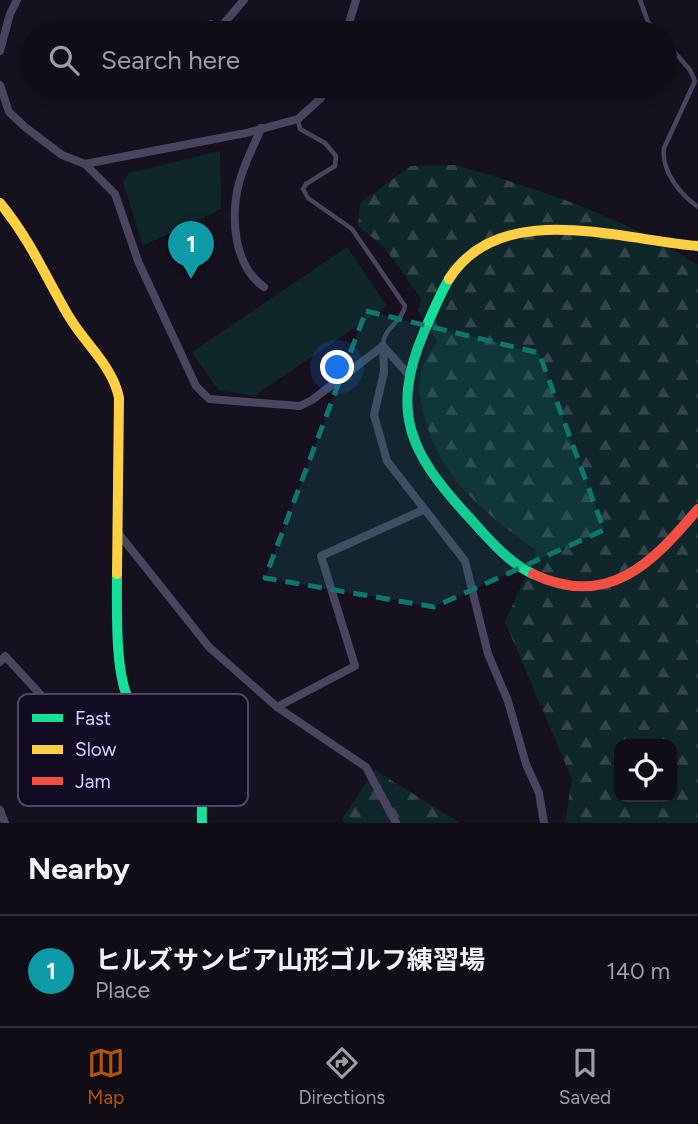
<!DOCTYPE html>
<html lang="en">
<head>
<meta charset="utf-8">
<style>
	:root { --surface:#100d16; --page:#1e1b23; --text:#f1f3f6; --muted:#9c9ca1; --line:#302d35; --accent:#b45309 }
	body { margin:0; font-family:Figtree,"Noto Sans JP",sans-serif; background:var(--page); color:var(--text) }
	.controls { position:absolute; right:21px; bottom:21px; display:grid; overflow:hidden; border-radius:14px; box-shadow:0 4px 10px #0003 }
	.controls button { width:63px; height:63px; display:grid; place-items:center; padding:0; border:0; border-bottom:2px solid var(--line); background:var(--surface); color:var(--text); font:35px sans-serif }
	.you { position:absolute; left:338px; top:368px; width:24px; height:24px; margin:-18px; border:5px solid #fff; border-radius:50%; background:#1a73e8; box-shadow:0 0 0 10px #1a73e833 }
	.badge { display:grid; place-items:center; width:46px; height:46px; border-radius:50%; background:var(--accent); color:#fff; font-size:23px; font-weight:700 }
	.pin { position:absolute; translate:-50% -58px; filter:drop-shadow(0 2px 4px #0008) }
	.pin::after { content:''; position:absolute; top:37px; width:24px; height:21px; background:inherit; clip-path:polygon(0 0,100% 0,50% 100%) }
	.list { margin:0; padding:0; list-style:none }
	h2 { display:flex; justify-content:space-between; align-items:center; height:91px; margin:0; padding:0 28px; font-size:30px }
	h2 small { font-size:23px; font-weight:400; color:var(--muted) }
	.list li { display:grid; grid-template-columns:46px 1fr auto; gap:21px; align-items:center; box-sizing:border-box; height:112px; padding:0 28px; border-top:2px solid var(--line) }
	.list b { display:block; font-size:26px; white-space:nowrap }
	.list p { margin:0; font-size:23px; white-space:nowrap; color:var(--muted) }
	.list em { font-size:23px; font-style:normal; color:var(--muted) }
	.icon { flex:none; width:38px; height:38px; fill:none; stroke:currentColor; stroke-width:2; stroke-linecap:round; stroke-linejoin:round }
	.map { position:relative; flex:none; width:698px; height:823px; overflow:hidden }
	.search { position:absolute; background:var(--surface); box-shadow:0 4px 10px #0003; left:21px; right:21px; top:21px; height:77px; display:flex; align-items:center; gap:18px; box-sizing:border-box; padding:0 24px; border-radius:38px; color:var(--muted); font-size:26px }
	.sheet { height:203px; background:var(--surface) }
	nav { display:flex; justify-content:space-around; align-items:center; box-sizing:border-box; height:98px; border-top:2px solid var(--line); background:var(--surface); font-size:19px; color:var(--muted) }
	nav a { display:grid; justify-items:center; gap:4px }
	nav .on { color:var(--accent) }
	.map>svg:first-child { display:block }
	.green { fill:#0f272b }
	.forest { fill:url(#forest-firs); fill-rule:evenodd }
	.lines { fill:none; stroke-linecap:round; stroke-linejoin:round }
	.lane { stroke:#49455f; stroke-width:4.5 }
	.street { stroke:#49455f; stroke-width:8 }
	.fast { stroke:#16e098; stroke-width:10 }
	.slow { stroke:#ffcf43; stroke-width:10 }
	.jam { stroke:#f24e42; stroke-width:10 }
	.marked { fill:#0f766e; fill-opacity:0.2; stroke:#0f766e; stroke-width:5; stroke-dasharray:14 9; stroke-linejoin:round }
	.key { fill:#120c23; stroke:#4d4665; stroke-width:2 }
	.key-label { font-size:19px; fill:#d8ceff }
</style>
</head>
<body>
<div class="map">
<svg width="698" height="823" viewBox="0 0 698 823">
	<defs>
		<pattern id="forest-firs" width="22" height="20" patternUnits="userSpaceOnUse" patternTransform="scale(1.75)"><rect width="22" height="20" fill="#0f272b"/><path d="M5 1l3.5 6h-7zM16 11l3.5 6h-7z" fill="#31454b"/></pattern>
	</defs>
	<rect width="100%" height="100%" fill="#15111e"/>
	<g class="green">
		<path d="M220 151 221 209 143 246 123 182 129 173Z"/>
		<path d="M347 247 387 306 254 396 218 390 192 352Z"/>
	</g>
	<g class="forest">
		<path d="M455 165C540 189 624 217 698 265V823H565L572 779 505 622 537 551C488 516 440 479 425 418 421 405 418 390 420 376 422 364 431 352 437 341L418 311 421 298 384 247 358 226 360 203 411 166ZM619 744H672V797H619Z"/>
		<path d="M375 770 460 823H345L342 819Z"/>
	</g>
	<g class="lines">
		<g class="lane">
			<path d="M640 0 648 22 658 33"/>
			<path d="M665 41 690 70 695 81 664 148C661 171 680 194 698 207"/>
			<path d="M298 120 300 129 325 143 336 156 335 166 306 184 303 189 308 198 352 229 405 306C402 323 383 327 383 346"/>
		</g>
		<g class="street">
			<path d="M219 29 244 0"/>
			<path d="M186 33 211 24 220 33"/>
			<path d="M346 33 356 0"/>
			<path d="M0 51 10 14 17 0"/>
			<path d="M0 85 9 112 25 127 62 155 85 164 115 194 138 261 196 386 209 399 300 406 312 400 383 346"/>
			<path d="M261 128C254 146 244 164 239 183 230 218 234 266 264 287"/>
			<path d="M85 164 246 133 298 119 321 98 326 86"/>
			<path d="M383 346 384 372 374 415 387 461 465 561 488 654 508 701 526 764 539 793 544 823"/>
			<path d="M383 346 408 374"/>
			<path d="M119 534 209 647 277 707 366 767 396 823"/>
			<path d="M0 662 5 656 51 706 68 708 127 698"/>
			<path d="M277 707 355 666 321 556 423 510"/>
			<path d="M0 810 5 823"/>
		</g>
		<g class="fast">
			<path d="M449 279C439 296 432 314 424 332 390 412 410 453 466 514 486 536 506 561 533 574"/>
			<path d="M117 574C117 606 115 667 127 696 137 723 188 733 198 759 205 776 201 805 202 823"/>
		</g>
		<g class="slow">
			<path d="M0 203C31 241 44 274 68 315 84 343 113 366 119 398L117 574"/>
			<path d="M449 279C500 198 621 240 698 246"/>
		</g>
		<path class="jam" d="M533 574C609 610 653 562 698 509"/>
	</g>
	<path class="marked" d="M366 311 539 353 604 530 434 607 265 578Z"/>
	<rect x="18" y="694" width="230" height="112" rx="10" class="key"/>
	<rect x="32" y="714" width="31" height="8" fill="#16e098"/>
	<rect x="32" y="745" width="31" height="9" fill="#ffcf43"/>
	<rect x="32" y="777" width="31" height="8" fill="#f24e42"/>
	<g class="key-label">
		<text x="75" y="725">Fast</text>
		<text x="75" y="756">Slow</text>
		<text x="75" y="788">Jam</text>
	</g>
</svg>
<div class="controls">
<button><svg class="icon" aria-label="locate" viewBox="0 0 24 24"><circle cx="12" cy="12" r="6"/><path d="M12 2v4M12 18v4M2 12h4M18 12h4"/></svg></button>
</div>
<div class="you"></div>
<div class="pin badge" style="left:191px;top:279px;background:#0f9aa8">1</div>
<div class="search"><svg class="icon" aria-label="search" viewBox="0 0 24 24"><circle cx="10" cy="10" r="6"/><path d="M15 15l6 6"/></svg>Search here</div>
</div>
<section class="sheet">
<h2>Nearby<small></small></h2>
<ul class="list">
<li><span class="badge" style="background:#0f9aa8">1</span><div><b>ヒルズサンピア山形ゴルフ練習場</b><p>Place</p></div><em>140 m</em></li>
</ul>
</section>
<nav>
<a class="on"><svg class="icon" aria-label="map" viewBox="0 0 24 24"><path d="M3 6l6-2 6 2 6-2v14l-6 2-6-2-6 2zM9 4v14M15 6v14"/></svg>Map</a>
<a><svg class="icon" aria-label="directions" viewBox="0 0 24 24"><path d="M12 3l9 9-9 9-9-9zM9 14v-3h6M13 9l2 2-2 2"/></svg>Directions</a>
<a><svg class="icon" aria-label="saved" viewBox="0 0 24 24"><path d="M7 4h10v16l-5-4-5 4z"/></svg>Saved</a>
</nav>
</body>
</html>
